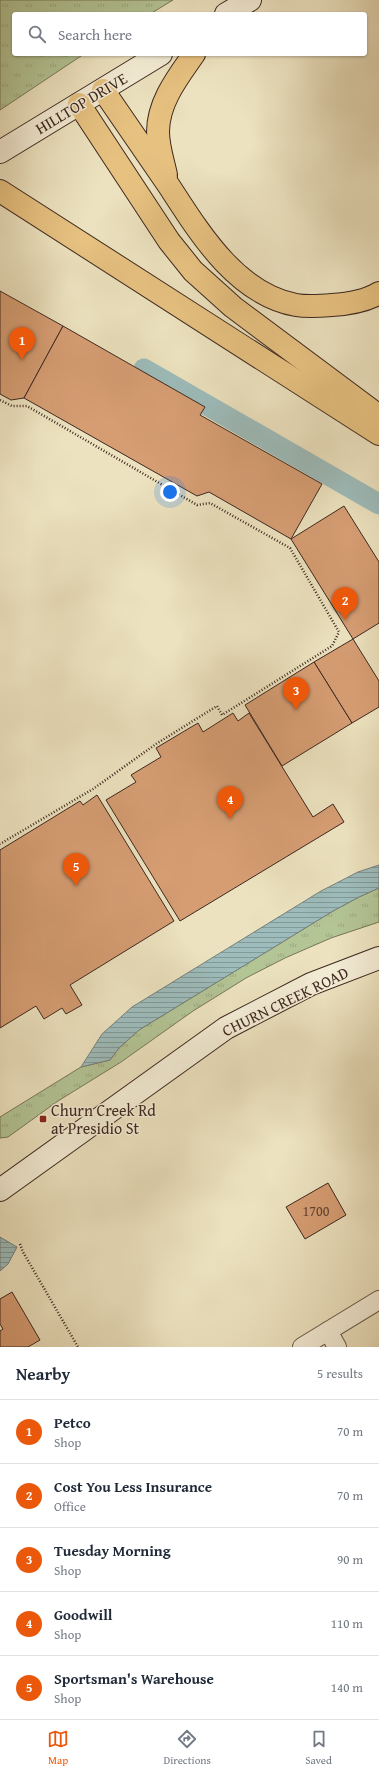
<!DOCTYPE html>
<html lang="en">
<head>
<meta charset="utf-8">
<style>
	:root { --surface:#fff; --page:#f2f2f3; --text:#1f2937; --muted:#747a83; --line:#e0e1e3; --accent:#ea580c }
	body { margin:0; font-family:"Gentium Book Plus",serif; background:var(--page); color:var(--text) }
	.you { position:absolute; left:170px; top:492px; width:14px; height:14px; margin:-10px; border:3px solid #fff; border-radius:50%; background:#1a73e8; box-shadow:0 0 0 6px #1a73e833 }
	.badge { display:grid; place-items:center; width:26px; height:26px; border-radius:50%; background:var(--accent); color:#fff; font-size:13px; font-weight:700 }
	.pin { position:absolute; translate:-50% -33px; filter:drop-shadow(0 1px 2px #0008) }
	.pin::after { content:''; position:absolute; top:21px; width:14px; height:12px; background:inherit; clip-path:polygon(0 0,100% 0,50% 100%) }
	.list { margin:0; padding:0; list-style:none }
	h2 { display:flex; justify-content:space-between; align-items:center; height:52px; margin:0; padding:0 16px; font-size:17px }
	h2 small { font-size:13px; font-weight:400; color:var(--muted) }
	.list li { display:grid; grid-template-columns:26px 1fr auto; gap:12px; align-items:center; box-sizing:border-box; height:64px; padding:0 16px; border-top:1px solid var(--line) }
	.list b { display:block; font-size:15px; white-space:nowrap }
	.list p { margin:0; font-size:13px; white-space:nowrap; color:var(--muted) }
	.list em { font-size:13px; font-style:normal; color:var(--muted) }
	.icon { flex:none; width:22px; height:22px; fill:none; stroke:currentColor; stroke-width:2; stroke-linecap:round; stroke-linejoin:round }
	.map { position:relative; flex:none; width:379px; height:1347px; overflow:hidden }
	.search { position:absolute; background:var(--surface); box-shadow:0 1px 3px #0004; left:12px; right:12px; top:12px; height:44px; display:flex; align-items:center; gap:10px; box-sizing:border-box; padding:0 14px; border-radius:4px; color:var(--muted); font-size:15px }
	.sheet { height:372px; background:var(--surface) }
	nav { display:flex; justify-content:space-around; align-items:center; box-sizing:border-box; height:56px; border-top:1px solid var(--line); background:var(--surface); font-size:11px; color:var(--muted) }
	nav a { display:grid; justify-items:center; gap:2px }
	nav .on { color:var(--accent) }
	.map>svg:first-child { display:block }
	.grass { fill:url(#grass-tufts); stroke:#78765a }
	.water { fill:url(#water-rules); stroke:#77817d }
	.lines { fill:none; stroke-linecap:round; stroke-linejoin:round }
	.canal { stroke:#9dbcbb; stroke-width:21 }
	.building { fill:#d69d73; stroke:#3d2820 }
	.street-casing { stroke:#695648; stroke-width:20 }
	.secondary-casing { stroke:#3d2820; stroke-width:24 }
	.highway-casing { stroke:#3d2820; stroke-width:24 }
	.path { stroke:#3d2820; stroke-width:2.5; stroke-dasharray:1 2; stroke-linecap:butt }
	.street { stroke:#f3ecd5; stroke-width:18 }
	.secondary { stroke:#f3ecd5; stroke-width:22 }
	.highway { stroke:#e6c180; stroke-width:22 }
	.poi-dot { fill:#8f2418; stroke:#f3ecd5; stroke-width:1.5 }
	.labels { text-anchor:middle; stroke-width:3; stroke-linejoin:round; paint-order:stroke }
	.number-label { font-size:14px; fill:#634535 }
	.street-label { font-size:16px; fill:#3d2820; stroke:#f3ecd5 }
	.poi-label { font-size:16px; fill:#3d2820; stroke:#f3ecd5; text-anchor:start }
</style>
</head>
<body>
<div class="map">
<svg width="379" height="1347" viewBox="0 0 379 1347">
	<defs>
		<pattern id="grass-tufts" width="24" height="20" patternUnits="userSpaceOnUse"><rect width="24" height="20" fill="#b3c495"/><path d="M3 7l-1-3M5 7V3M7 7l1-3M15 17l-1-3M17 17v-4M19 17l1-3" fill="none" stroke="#9ba880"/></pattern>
		<pattern id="water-rules" width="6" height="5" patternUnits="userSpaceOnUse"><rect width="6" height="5" fill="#9dbcbb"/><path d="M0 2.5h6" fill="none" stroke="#819998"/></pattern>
	</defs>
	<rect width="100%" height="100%" fill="#ece2bf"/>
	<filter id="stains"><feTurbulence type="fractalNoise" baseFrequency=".005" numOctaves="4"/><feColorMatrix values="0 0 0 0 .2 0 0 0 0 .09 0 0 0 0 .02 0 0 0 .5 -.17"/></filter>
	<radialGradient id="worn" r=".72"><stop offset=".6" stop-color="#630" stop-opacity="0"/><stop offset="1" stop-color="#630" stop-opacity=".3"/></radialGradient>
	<g class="grass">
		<path d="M0 0H173L150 14H14V54H84L0 110Z"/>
		<path d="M379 888V922L331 938 285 958 246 978 193 1011 121 1062 58 1101 8 1137 0 1138V1117L81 1067 110 1060 119 1048 139 1030 333 911 359 897Z"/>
	</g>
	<g class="water">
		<path d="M379 865V888L359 897 333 911 139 1030 119 1048 110 1060 81 1067 102 1034 132 1007 321 891 358 872Z"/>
		<path d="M0 1237 17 1247 8 1264 0 1271Z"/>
	</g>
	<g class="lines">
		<path class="canal" d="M144 369 379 504"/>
	</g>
	<g class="building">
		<path d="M0 291 63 326 24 398 11 400 0 394Z"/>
		<path d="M63 326 205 407 200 415 322 484 291 539 209 492 197 496 24 398Z"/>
		<path d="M344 506 379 562V623L353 639 291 539Z"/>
		<path d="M353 639 379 681V707L352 723 314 662Z"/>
		<path d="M314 662 352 723 282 766 245 705Z"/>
		<path d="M233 713 238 721 249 713 313 817 333 804 344 822 180 921 106 800 136 782 131 775 161 757 156 748 198 723 203 732Z"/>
		<path d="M97 795 174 921 70 985 82 1005 66 1014 62 1008 44 1019 36 1006 0 1028V850L80 801 83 805Z"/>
		<path d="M328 1183 346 1215 305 1239 286 1207Z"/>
		<path d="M12 1292 40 1340 28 1347H0V1331L3 1329 0 1324V1299Z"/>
	</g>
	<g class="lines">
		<defs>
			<g id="street">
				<path d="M328 1331 337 1347"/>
				<path d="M302 1347 379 1300"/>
			</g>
			<g id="secondary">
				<path d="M226 14 250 0"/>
				<path d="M0 152 161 54"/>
				<path d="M0 1190 226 1028 311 984 379 958"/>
			</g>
			<g id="highway">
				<path d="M103 90C125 122 147 154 169 186 199 232 236 294 296 305 308 307 320 306 332 305 347 304 366 301 379 293"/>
				<path d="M79 104 169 241 193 271 233 307 379 416"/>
				<path d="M166 175C163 161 158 146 158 132 158 102 178 77 194 54"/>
				<path d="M0 191 379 434"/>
			</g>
		</defs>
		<use href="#street" class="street-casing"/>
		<use href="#secondary" class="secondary-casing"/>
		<use href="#highway" class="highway-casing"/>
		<g class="path">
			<path d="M0 400 12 406H27L197 505 210 503 290 548 339 632 332 646 222 715 217 706 156 744 93 789 0 844"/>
			<path d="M20 1244 23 1252 78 1347"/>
		</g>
		<use href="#street" class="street"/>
		<use href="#secondary" class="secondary"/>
		<use href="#highway" class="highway"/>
	</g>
	<rect class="poi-dot" x="39" y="1115" width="8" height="8" rx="2"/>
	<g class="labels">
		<g class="number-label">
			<text x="316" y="1216">1700</text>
		</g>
		<g class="street-label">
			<text transform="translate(81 103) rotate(-31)" y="6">HILLTOP DRIVE</text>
			<text transform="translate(285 1001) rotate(-26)" y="6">CHURN CREEK ROAD</text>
		</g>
		<g class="poi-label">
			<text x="51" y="1116">Churn Creek Rd<tspan x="51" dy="18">at Presidio St</tspan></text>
		</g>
	</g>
	<rect width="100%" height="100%" filter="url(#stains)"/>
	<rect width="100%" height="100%" fill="url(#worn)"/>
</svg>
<div class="you"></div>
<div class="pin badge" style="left:22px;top:360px">1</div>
<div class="pin badge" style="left:345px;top:620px">2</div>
<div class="pin badge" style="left:296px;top:710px">3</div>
<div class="pin badge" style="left:230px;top:819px">4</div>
<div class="pin badge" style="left:76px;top:886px">5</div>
<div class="search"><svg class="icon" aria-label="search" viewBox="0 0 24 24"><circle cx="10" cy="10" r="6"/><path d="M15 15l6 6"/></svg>Search here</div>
</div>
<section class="sheet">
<h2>Nearby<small>5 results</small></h2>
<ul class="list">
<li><span class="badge">1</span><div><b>Petco</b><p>Shop</p></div><em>70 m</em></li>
<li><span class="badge">2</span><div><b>Cost You Less Insurance</b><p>Office</p></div><em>70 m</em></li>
<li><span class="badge">3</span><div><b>Tuesday Morning</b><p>Shop</p></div><em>90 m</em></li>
<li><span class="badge">4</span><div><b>Goodwill</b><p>Shop</p></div><em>110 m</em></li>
<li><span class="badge">5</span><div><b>Sportsman's Warehouse</b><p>Shop</p></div><em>140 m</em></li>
</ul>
</section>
<nav>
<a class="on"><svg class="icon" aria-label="map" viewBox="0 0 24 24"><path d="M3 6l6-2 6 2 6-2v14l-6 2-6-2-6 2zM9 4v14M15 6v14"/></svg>Map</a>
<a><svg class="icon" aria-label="directions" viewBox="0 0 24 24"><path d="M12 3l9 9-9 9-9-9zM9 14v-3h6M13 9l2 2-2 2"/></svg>Directions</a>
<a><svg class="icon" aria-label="saved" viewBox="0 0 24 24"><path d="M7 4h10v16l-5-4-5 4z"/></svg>Saved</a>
</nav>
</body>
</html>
